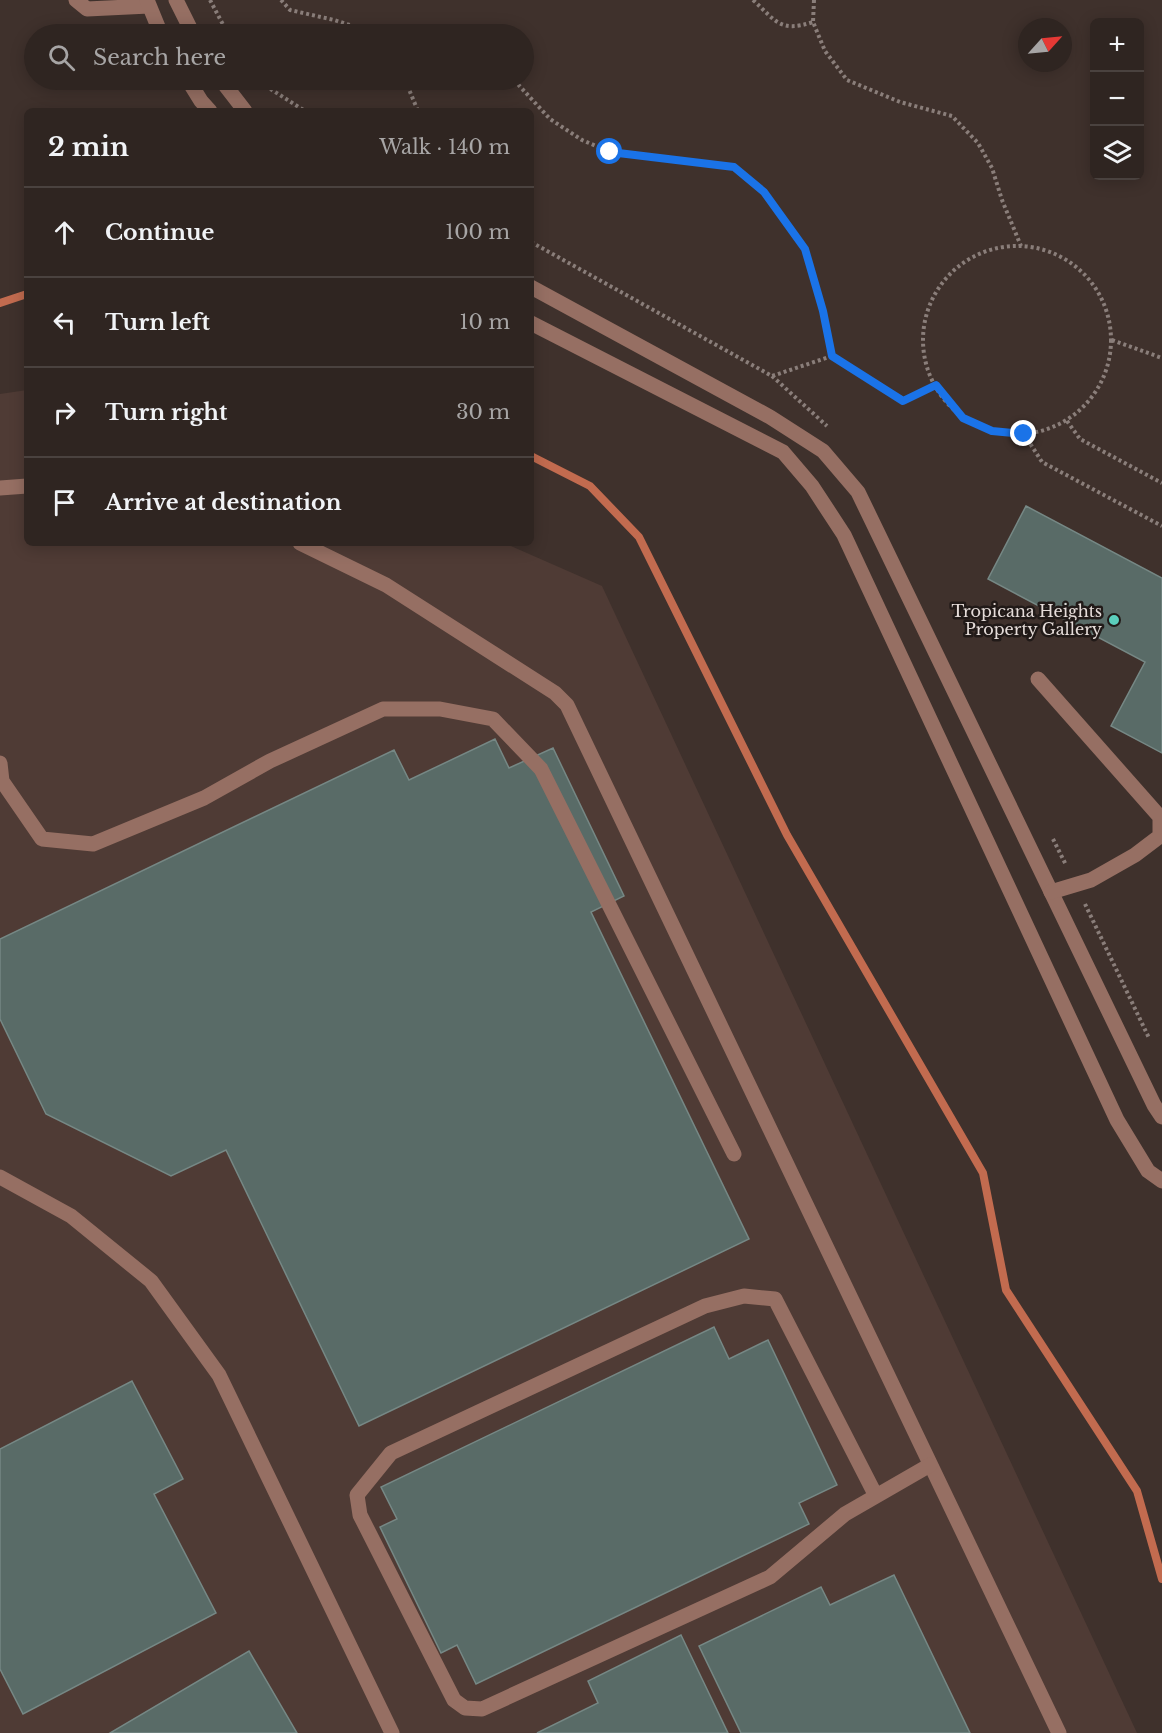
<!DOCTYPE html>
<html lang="en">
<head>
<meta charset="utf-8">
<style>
	:root { --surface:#2f2521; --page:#372d2a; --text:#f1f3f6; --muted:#a7a5a5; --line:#4a423f }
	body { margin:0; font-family:"Libre Baskerville",serif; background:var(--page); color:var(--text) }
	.controls { position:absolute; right:18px; top:18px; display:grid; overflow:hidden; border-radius:9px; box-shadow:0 3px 15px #0003 }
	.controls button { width:54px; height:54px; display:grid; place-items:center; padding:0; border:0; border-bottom:2px solid var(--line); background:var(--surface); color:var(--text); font:30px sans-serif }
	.compass { position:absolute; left:1018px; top:18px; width:54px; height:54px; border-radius:50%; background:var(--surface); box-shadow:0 3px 15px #0003; rotate:63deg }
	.stop { position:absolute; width:18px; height:18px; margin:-14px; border:4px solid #1a73e8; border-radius:50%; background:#fff }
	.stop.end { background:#1a73e8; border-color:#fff; box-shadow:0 2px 6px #0008 }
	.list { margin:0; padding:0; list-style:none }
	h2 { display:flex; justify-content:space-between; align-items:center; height:78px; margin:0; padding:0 24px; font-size:26px }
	h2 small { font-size:20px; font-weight:400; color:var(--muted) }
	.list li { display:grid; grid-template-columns:39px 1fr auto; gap:18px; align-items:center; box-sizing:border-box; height:90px; padding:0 24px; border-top:2px solid var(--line) }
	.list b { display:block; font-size:22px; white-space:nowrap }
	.list em { font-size:20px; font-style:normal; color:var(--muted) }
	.icon { flex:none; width:33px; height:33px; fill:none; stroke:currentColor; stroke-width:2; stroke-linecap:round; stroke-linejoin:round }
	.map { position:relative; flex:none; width:1162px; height:1733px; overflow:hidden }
	.search { position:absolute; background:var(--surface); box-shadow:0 3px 15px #0003; left:24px; top:24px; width:510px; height:66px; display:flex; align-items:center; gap:15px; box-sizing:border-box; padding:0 21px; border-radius:33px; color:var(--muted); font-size:22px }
	.panel { position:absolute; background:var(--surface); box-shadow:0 3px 15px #0003; left:24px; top:108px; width:510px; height:438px; border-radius:9px }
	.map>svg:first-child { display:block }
	.built { fill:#4f3b35 }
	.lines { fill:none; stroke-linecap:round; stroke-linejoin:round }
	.stream { stroke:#c26b4f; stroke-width:8 }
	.building { fill:#596b67; stroke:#768885; stroke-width:1.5 }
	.path { stroke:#8a7e7a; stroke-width:4; stroke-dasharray:3 3; stroke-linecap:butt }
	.minor { stroke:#966f63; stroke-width:15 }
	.route { stroke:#1a73e8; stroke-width:8 }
	.poi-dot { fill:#5bcebc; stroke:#211a18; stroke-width:2 }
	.labels { text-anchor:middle; stroke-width:5; stroke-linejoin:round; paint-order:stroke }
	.poi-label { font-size:16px; fill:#e5dcd9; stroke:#211a18; text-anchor:end }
</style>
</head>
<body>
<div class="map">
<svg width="1162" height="1733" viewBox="0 0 1162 1733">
	<rect width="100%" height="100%" fill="#3f312c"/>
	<path class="built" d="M27 390V543H504L602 586 1137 1733H0V394Z"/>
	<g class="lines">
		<g class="stream">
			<path d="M0 303 27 294"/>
			<path d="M531 456 590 486 639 537 787 835 983 1173 1006 1290 1137 1491 1162 1579"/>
		</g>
	</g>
	<g class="building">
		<path d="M1026 506 1162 578V753L1111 726 1145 662 988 579Z"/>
		<path d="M495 739 509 768 553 748 624 896 591 912 749 1239 359 1426 226 1150 171 1176 46 1114 0 1019V939L394 750 409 780Z"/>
		<path d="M714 1327 729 1359 768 1340 837 1485 799 1503 809 1524 476 1684 457 1645 441 1653 380 1527 397 1519 381 1487Z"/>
		<path d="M132 1381 183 1479 154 1494 216 1613 23 1714 0 1669V1449Z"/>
		<path d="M894 1575 970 1733H741L699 1646 821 1587 830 1605Z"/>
		<path d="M681 1635 728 1733H537L598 1703 588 1681Z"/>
		<path d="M249 1651 297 1733H110Z"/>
	</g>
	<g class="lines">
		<g class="path">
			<path d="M210 0 228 34"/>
			<path d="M281 0 290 10 334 20 378 34"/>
			<path d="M753 0C776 21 780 33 813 22"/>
			<path d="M814 0 813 22 825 51 847 80 900 102 952 116 978 143 992 168 1002 200 1021 246"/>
			<path d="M262 80 272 90 305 111"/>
			<path d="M405 80 418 111"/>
			<path d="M514 80 550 119 582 140 610 152 734 167 764 192 805 250 823 311 832 356 903 401 936 385"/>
			<path d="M531 242 772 376 832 356"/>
			<circle cx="1017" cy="340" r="94"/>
			<path d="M1112 340 1162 358"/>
			<path d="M772 376 827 426"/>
			<path d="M1067 421 1080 439 1162 483"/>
			<path d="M1024 434 1042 462 1162 526"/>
			<path d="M1053 839 1066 865"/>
			<path d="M1085 904 1149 1038"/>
		</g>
		<g class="minor">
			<path d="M76 0 87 9 149 6"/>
			<path d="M147 0 161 34"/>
			<path d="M176 0 193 34"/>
			<path d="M188 80 201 101 210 111"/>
			<path d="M221 80 245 111"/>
			<path d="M531 287 770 417 823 451 858 492 1154 1105 1162 1117"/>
			<path d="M531 323 783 452 812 486 844 535 1117 1120 1148 1171 1162 1181"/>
			<path d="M0 488 27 486"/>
			<path d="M300 543 386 585 555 693 567 705 1059 1733"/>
			<path d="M1038 679 1160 817V836L1135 855 1091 880 1051 892"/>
			<path d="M0 763 2 781 42 839 93 844 204 798 270 761 383 709H440L493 719 541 769 734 1154"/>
			<path d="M0 1177 71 1216 151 1281 219 1375 392 1733"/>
			<path d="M876 1496 775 1299 744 1296 705 1306 391 1453 357 1495 360 1515 454 1700 465 1708 482 1709 770 1577 845 1514 930 1465"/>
		</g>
	</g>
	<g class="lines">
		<path class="route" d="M610 152 734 167 764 192 805 249 823 311 832 356 903 401 936 385 963 418 992 431 1024 434"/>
	</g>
	<circle class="poi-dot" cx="1114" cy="620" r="6"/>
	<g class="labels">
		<g class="poi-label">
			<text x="1102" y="617">Tropicana Heights<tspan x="1102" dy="18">Property Gallery</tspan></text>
		</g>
	</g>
</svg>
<div class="controls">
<button>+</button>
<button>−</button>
<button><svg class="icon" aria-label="layers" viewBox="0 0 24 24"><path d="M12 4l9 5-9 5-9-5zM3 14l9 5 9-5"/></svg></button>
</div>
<svg class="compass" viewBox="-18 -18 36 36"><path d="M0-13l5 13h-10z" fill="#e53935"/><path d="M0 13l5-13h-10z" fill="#a7a5a5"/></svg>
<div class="stop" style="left:610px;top:152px"></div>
<div class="stop end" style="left:1024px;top:434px"></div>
<div class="search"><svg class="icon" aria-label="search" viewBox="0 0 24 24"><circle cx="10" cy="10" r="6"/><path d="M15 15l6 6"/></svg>Search here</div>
<section class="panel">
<h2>2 min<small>Walk · 140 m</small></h2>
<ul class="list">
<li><svg class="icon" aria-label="ahead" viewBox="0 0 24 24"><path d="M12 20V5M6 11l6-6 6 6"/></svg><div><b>Continue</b></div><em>100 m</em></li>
<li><svg class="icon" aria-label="left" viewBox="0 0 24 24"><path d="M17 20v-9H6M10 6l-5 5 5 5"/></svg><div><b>Turn left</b></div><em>10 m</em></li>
<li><svg class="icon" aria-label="right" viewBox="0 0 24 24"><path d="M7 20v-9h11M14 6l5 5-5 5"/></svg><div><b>Turn right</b></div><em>30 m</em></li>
<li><svg class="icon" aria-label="arrive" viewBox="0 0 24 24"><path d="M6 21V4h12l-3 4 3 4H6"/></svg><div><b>Arrive at destination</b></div></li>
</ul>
</section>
</div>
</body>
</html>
